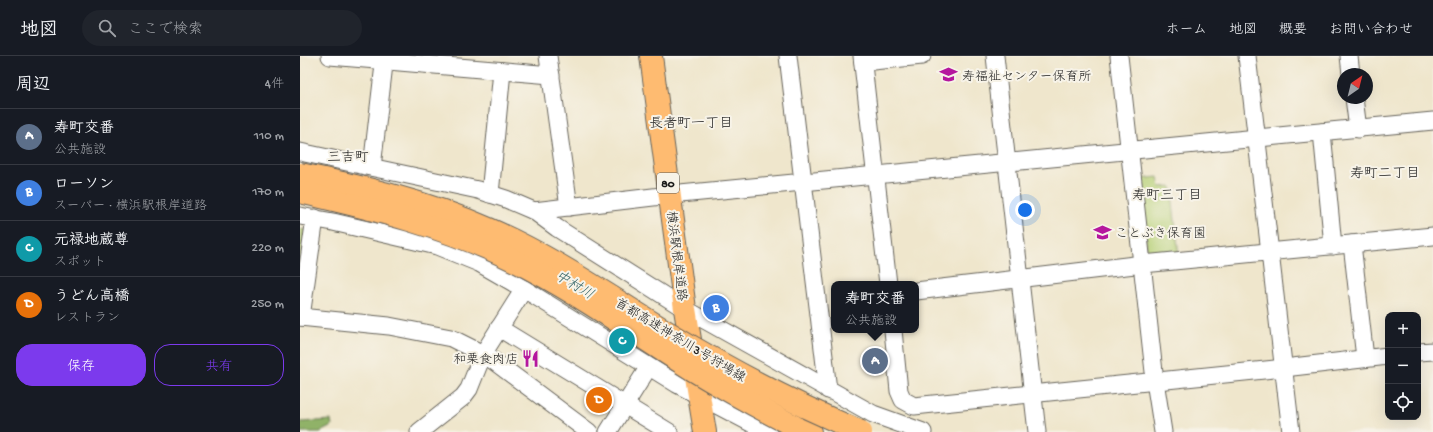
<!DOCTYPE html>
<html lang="ja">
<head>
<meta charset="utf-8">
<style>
	:root { --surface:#171b24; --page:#20242c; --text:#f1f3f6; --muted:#9ea1a6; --line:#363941; --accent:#7c3aed }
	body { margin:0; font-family:"Gochi Hand","Klee One",sans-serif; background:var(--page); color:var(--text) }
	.controls { position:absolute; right:12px; bottom:12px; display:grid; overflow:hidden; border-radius:8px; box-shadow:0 4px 16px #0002 }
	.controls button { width:36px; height:36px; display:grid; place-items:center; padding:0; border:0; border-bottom:1px solid var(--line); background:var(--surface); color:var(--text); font:20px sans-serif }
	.compass { position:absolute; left:1037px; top:12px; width:36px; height:36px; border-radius:50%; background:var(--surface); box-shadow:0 4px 16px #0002; rotate:35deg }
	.you { position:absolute; left:725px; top:154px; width:14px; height:14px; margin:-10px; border:3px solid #fff; border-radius:50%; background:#1a73e8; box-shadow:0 0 0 6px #1a73e833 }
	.badge { display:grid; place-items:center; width:26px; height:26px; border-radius:50%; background:var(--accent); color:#fff; font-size:13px; font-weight:700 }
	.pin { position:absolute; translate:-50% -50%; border:2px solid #fff; box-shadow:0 1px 4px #0006 }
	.popup { position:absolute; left:531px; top:225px; width:88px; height:52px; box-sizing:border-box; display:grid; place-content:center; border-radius:8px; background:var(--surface); filter:drop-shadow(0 1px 3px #0005); font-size:13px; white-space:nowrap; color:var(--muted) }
	.popup b { font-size:15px; color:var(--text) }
	.popup::after { content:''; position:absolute; left:50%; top:100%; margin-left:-8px; border:8px solid transparent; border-top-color:var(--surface) }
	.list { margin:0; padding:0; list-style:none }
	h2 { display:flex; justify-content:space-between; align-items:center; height:52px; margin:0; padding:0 16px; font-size:17px }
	h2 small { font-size:13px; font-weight:400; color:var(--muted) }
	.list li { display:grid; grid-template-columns:26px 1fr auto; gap:12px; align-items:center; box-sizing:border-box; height:56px; padding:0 16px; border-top:1px solid var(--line) }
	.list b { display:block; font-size:15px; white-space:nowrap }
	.list p { margin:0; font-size:13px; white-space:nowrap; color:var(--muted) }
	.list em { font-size:13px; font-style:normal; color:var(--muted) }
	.actions { display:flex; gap:8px; padding:12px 16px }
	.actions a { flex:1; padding:9px 0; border:1px solid var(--accent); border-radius:16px; text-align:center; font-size:14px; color:var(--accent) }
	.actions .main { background:var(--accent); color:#fff }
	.icon { flex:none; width:22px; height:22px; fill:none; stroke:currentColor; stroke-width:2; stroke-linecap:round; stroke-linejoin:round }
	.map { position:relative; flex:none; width:1133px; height:376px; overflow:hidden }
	header { display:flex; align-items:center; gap:24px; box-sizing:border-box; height:56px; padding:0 20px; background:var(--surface); border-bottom:1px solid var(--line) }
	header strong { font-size:19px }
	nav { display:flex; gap:22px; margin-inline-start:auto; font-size:14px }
	.search { width:280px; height:36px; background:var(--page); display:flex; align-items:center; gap:10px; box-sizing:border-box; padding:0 14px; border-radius:22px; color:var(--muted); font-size:15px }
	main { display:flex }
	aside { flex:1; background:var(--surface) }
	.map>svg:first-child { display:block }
	.green { fill:#b6d076; stroke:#697649 }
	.forest { fill:#90b267; stroke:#566742 }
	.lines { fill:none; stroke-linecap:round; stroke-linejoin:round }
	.minor-casing { stroke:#66635a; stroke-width:19 }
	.major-casing { stroke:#66635a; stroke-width:24 }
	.highway-casing { stroke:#66635a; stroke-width:24 }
	.minor { stroke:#fff; stroke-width:17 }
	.major { stroke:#febb71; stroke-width:22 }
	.highway { stroke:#febb71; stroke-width:22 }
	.highway-bridge-casing { stroke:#66635a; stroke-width:24; stroke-linecap:butt }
	.highway-bridge { stroke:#febb71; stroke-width:22 }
	.labels { text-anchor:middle; stroke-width:4; stroke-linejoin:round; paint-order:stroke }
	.shield { fill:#f7f3e8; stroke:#5e5c59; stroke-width:1 }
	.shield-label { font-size:12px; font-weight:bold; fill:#1c1c1c }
	.poi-label { font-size:13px; fill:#1c1c1c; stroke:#f7f3e8; text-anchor:start }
	.street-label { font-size:13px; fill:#1c1c1c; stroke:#f7f3e8 }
	.neighbourhood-label { font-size:14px; fill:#1c1c1c; stroke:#f7f3e8 }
	.water-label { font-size:14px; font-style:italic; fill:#2a5d60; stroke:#f7f3e8 }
</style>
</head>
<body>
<header>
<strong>地図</strong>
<div class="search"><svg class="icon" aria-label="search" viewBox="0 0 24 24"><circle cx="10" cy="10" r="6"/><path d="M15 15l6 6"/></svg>ここで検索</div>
<nav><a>ホーム</a><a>地図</a><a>概要</a><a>お問い合わせ</a></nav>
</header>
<main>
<aside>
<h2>周辺<small>4件</small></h2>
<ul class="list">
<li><span class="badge" style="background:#5c6f8a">A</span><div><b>寿町交番</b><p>公共施設</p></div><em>110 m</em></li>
<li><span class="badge" style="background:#3f7fe0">B</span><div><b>ローソン</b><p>スーパー · 横浜駅根岸道路</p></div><em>170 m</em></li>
<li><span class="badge" style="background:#0f9aa8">C</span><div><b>元禄地蔵尊</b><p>スポット</p></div><em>220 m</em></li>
<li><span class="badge" style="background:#e8710a">D</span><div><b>うどん高橋</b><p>レストラン</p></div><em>250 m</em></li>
</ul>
<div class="actions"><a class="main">保存</a><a>共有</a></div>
</aside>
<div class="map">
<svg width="1133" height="376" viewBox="0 0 1133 376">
	<rect width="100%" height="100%" fill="#f7f3e8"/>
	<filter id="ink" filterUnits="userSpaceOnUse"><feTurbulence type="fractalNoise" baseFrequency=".025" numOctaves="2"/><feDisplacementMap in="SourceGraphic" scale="8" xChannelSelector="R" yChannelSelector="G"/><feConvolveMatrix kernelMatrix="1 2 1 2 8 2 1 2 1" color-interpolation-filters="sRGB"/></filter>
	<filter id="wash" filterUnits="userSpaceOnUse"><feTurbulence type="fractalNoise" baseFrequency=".012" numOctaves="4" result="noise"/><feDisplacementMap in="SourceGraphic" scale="16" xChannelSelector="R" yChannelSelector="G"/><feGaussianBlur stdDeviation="0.9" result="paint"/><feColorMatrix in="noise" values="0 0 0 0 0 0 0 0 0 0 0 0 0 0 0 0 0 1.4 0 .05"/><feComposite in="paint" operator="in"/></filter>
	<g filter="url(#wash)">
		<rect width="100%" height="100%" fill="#efe6cc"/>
		<g class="green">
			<path d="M858 121 860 131 871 130 879 200 848 203 839 123Z"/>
			<path d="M0 173 5 174 0 216Z"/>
		</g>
		<path class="forest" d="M31 364 32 370 20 376H0V366Z"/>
	</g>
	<g filter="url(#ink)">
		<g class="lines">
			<defs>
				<g id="minor">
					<path d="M30 0 251 19"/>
					<path d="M248 0 269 151"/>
					<path d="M488 0 528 334"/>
					<path d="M562 0 588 228"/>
					<path d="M695 0 737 376"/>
					<path d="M819 0 855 325 863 376"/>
					<path d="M947 0 991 376"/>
					<path d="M1049 0 1051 18"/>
					<path d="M563 6 622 0"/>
					<path d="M1054 42 1058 73"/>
					<path d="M1022 76 1033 190"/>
					<path d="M0 96 178 134 206 143 234 155 257 172 385 253 573 358 623 376"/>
					<path d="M72 111 85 0"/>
					<path d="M190 138 202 15"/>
					<path d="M234 155 370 139 1133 65"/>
					<path d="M0 160 33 166 137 190 179 207 224 233 377 328 468 376"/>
					<path d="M1052 188 1065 302"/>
					<path d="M616 235 843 208 1133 180"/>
					<path d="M0 261 89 270 151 282 187 300 289 376"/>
					<path d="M1 261 15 162"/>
					<path d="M199 272 369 376"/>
					<path d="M593 274 599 335 603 344 614 350 984 312 1088 300"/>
					<path d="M1118 296 1133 295"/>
					<path d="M119 376 163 341 169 333 183 298 224 233"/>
					<path d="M308 376 348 312"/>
				</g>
				<path id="major" d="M351 0 385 253 405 376"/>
				<path id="highway" d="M494 370 510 376"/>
			</defs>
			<use href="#minor" class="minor-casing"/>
			<use href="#major" class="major-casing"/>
			<use href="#highway" class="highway-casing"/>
			<use href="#minor" class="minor"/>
			<use href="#major" class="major"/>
			<use href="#highway" class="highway"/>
			<defs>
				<g id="highway-bridge">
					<path d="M0 118C64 131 129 146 189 173 253 201 310 241 369 277 431 315 495 348 561 376"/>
					<path d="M0 136C74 153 147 171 215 205 277 236 334 277 393 314 426 334 459 352 494 370"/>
				</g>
			</defs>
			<use href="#highway-bridge" class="highway-bridge-casing"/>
			<use href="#highway-bridge" class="highway-bridge"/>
		</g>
	</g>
	<defs>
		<symbol id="school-bare" viewBox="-9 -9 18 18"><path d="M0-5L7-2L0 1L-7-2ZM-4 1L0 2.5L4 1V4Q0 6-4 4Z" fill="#b5179e" stroke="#f7f3e8" stroke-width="2.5" paint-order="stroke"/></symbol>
		<symbol id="restaurant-bare" viewBox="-9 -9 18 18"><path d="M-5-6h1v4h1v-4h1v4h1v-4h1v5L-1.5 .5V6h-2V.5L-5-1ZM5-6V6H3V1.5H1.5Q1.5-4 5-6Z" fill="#b5179e" stroke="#f7f3e8" stroke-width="2.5" paint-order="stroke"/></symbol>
	</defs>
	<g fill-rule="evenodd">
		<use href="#school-bare" x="636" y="6" width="25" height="25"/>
		<use href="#school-bare" x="790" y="164" width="25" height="25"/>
		<use href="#restaurant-bare" x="218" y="290" width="25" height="25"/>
	</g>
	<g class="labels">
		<rect class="shield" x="357" y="117" width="22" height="20" rx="3"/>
		<g class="shield-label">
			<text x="368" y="131">80</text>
		</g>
		<g class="poi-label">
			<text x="662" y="24">寿福祉センター保育所</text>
			<text x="815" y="181">ことぶき保育園</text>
			<text x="218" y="307" text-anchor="end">和栗食肉店</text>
		</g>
		<g class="street-label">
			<text transform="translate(378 200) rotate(83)" y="5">横浜駅根岸道路</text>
			<text transform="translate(381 283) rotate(31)" y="5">首都高速神奈川3号狩場線</text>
		</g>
		<g class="neighbourhood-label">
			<text x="391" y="71">長者町一丁目</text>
			<text x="48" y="105">三吉町</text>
			<text x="1085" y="121">寿町二丁目</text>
			<text x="867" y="143">寿町三丁目</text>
		</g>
		<g class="water-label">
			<text transform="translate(275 228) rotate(31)" y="5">中村川</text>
		</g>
	</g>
</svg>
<div class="controls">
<button>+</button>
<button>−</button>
<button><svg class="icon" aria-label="locate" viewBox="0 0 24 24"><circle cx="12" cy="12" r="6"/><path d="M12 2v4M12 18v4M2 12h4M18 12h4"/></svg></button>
</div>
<svg class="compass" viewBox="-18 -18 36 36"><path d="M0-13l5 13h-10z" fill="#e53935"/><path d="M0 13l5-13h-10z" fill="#9ea1a6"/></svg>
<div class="you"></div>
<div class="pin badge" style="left:575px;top:305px;background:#5c6f8a">A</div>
<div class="popup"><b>寿町交番</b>公共施設</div>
<div class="pin badge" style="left:416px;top:252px;background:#3f7fe0">B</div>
<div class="pin badge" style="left:322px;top:285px;background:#0f9aa8">C</div>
<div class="pin badge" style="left:299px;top:344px;background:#e8710a">D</div>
</div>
</main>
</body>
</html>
